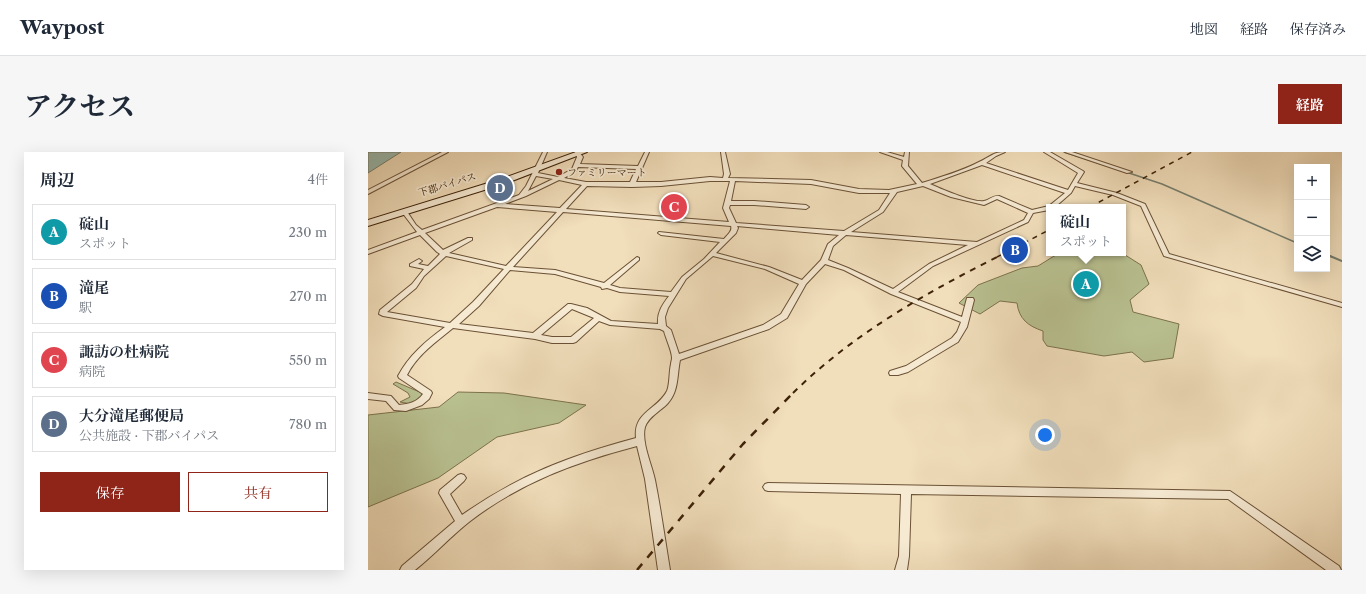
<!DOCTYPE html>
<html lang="ja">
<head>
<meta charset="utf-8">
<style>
	:root { --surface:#fff; --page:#f6f6f7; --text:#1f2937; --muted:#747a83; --line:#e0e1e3; --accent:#8f2418 }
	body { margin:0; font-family:"Libre Caslon Text","Noto Serif JP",serif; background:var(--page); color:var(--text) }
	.controls { position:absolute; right:12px; top:12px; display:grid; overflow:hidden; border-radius:0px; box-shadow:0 4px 16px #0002 }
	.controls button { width:36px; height:36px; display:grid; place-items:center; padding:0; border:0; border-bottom:1px solid var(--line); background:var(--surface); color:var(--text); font:20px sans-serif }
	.you { position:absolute; left:677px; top:283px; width:14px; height:14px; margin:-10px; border:3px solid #fff; border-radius:50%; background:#1a73e8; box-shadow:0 0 0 6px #1a73e833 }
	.badge { display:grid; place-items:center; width:26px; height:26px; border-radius:50%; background:var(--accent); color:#fff; font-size:13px; font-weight:700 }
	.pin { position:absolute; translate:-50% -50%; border:2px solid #fff; box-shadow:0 1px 4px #0006 }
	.popup { position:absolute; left:678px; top:52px; width:80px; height:52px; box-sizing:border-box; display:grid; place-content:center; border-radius:0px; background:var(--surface); filter:drop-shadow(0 1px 3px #0005); font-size:13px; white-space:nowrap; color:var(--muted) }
	.popup b { font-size:15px; color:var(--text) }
	.popup::after { content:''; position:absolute; left:50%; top:100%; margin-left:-8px; border:8px solid transparent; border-top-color:var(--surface) }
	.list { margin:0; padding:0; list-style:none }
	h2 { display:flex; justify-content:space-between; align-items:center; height:52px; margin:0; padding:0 16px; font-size:17px }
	h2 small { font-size:13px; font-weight:400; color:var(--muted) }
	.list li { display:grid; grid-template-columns:26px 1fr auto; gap:12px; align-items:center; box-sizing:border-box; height:56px; margin:0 8px 8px; padding:0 8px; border:1px solid var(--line); border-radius:0px }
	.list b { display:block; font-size:15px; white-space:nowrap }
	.list p { margin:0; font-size:13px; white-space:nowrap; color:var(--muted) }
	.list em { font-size:13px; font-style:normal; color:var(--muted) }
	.actions { display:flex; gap:8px; padding:12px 16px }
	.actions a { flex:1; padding:9px 0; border:1px solid var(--accent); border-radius:0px; text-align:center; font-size:14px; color:var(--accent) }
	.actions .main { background:var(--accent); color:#fff }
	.icon { flex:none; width:22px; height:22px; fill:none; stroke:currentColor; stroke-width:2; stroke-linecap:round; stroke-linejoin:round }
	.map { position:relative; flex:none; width:974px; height:418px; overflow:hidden; border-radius:0px }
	header { display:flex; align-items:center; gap:24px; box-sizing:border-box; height:56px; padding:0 20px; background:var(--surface); border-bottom:1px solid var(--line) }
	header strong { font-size:19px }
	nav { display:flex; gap:22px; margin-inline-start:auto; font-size:14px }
	.intro { display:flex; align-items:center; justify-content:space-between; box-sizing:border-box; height:96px; padding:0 24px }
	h1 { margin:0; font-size:28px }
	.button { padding:10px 18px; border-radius:0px; background:var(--accent); color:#fff; font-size:14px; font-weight:700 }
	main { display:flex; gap:24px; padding:0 24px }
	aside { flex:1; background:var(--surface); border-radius:0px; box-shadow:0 4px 16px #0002 }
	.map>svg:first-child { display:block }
	.green { fill:#b9c191; stroke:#7c724c }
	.water { fill:#9bbcb2; stroke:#767e6e }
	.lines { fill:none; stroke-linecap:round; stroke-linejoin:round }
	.stream-far1 { stroke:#767e6e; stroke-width:1.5 }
	.stream { stroke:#767e6e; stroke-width:2 }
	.street-casing { stroke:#6b5135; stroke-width:2 }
	.secondary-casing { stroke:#3e2208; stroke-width:2 }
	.street { fill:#f6ead3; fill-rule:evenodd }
	.secondary { fill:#f6ead3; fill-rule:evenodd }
	.rail-far2 { stroke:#3e2208; stroke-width:1.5; stroke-dasharray:5 5; stroke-linecap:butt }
	.rail-far1 { stroke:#3e2208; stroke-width:2; stroke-dasharray:6 6; stroke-linecap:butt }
	.rail { stroke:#3e2208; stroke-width:2.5; stroke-dasharray:8 8; stroke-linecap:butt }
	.poi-dot { fill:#8f2418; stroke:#f6ead3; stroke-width:1.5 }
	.labels { text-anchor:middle; stroke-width:3.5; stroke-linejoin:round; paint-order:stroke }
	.far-poi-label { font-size:10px; fill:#3e2208; stroke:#f6ead3; text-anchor:start }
	.far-street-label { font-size:10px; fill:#3e2208; stroke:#f6ead3 }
</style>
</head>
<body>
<header>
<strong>Waypost</strong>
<nav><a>地図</a><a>経路</a><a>保存済み</a></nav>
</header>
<div class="intro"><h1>アクセス</h1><a class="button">経路</a></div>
<main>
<aside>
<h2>周辺<small>4件</small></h2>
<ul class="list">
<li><span class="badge" style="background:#0f9aa8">A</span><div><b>碇山</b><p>スポット</p></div><em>230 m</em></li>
<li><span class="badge" style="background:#1a4fb4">B</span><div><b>滝尾</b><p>駅</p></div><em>270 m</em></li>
<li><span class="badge" style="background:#e0444e">C</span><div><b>諏訪の杜病院</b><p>病院</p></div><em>550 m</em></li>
<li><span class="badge" style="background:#5c6f8a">D</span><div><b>大分滝尾郵便局</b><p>公共施設 · 下郡バイパス</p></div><em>780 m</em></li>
</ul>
<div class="actions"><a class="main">保存</a><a>共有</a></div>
</aside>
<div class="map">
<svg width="974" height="418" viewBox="0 0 974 418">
	<rect width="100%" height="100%" fill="#f1debb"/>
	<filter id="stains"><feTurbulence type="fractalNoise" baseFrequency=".005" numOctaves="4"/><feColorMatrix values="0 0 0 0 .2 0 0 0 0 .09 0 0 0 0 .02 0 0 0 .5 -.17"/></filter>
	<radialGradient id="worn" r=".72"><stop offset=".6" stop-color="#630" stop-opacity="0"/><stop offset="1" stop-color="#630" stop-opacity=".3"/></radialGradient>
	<g class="green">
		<path d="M691 101H754L773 113 781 132 762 148 765 160 811 172 805 206 776 210 764 200 736 204 679 194 675 188V179C660 174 651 167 649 151L632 149 612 162 591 151 610 133 654 116 670 114Z"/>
		<path d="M28 230 54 241 53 247 43 252 32 250 42 245 40 241 25 232Z"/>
		<path d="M90 240 136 241 218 253 191 271 129 285 70 326 0 355V263L71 255Z"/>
	</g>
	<path class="water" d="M0 0H33L0 21Z"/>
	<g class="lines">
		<g class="stream-far1">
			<path d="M696 0 739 14"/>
			<path d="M758 20 794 32 929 91"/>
			<path d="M959 103 964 105"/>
		</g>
		<path class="stream" d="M962 104 974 109"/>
		<defs>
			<g id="street">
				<path d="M74 0H80L0 42V38Z"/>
				<path d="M175 0H179L170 21 190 25 204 17 209 5 207 0H211L215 5 212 12 270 14 277 0H281L268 30H293L342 25 355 26 356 22 353 0H357L362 22 360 26 443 28 491 37 521 38 549 32 534 14 535 8 512 0H519L536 5 537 0H541L540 14 554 31C573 25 594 19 611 10 622 5 625 0 637 0L628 4 618 11 700 38 710 21 676 0H682L715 19 716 20 709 31 749 41 777 52 801 102 974 151V155L796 104 773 54 745 43 707 34 703 41 687 55H681V58L665 61 660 70 565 114 530 140 594 165 599 146H605L606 148 599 175 590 190 540 220 530 223H522L521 221 522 219 538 214 584 186 589 180 593 170 523 142 476 118 457 112 438 132 419 166 401 177 312 208C309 222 311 239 300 251 294 258 280 265 277 275 273 290 284 313 287 328 293 358 297 388 302 418H290L277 327 269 294C208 310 151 331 101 370 82 385 66 403 47 418H32L34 414 87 369 71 341 72 338 90 323 93 322 96 323 98 326 96 329 82 342 94 363C151 323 201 304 268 286 265 260 289 258 299 239 302 232 301 220 303 212 303 210 304 208 304 206 304 199 298 187 296 179L292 177 242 173 231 169 208 190 205 191H184L167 187 85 176C68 190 49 203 39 223L63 239 64 241 61 247 54 253 38 259 26 258 18 249 0 247V241L23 244 31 253C41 252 49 250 55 242L31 226 30 224C41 203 58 189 77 175L15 164 11 162 12 158 44 132 56 117 42 114V112L51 107 54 109 50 112 60 114 72 102 69 100 52 83 0 102V98L49 80 33 59 34 58H38L48 73 54 78 151 43 158 34ZM614 13 697 41 681 54 664 58 631 44C625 43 622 48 616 49 606 51 573 37 562 32ZM210 15 268 17 262 30H218L196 26 208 19ZM168 24 185 27 160 39ZM191 28 214 33 192 56 137 52 158 44ZM342 29H362L355 56 361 70 198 57 219 34 264 35 293 34ZM367 29 443 32 491 41H522L511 58 476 79 368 71 361 56 362 53H386L438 57 441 55 438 53 386 49H363ZM555 34 583 45 616 53 629 47 660 61 656 68 609 90 483 80 515 60 529 40ZM129 55 189 60 138 114 81 101 104 88V86H100L75 98 57 81ZM195 60 363 74C365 79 359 83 356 87L291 80 290 81 293 83 352 90 336 107 314 125 303 140 252 136 242 133 271 108V106L269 105 236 131 187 118 145 115ZM369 74 471 83 460 92 453 108 434 128 401 115 348 101 368 81 370 76ZM478 83 600 93 561 112 525 137 480 116 460 108 465 94ZM78 104 136 117 105 150 82 171 19 160 48 136 56 124ZM345 104 397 117 431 132 413 162 395 173 311 202 303 178 298 174 297 165 300 156 318 127ZM142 118 187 122 233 135 234 137 239 136 252 140 301 144C294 153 289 161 290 172L243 169 219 156 203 152H200L165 181 91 172 111 154ZM204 157 226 166 203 185H184L173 183Z"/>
				<path d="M697 0H704L764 20 759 21Z"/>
				<path d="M400 331 862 339 971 414 973 418H958L860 347 543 342 541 404 539 418H527L531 404 533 342 400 339 397 338 395 335 397 332Z"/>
			</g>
			<path id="secondary" d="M208 0H219L139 31 0 74V68L133 27Z"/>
		</defs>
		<use href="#street" class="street-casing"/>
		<use href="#secondary" class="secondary-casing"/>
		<use href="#street" class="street"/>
		<use href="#secondary" class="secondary"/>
		<g class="rail-far2">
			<path d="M722 55 824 0"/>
			<path d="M629 105 681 78"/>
		</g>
		<path class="rail-far1" d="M425 241C485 182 556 142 631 104"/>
		<path class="rail" d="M269 418 375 292 426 240"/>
	</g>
	<circle class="poi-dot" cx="191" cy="20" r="4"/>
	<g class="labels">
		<g class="far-poi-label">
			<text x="199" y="24">ファミリーマート</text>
		</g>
		<g class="far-street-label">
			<text transform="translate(79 32) rotate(-17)" y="4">下郡バイパス</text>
		</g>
	</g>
	<rect width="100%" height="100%" filter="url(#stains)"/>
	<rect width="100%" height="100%" fill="url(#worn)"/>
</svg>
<div class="controls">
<button>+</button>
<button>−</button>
<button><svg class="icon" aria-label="layers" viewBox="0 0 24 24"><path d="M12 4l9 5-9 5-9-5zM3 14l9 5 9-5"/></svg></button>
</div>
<div class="you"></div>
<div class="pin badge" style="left:718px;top:132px;background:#0f9aa8">A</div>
<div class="popup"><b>碇山</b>スポット</div>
<div class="pin badge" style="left:647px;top:98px;background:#1a4fb4">B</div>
<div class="pin badge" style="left:306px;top:55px;background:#e0444e">C</div>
<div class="pin badge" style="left:132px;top:36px;background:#5c6f8a">D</div>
</div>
</main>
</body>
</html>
